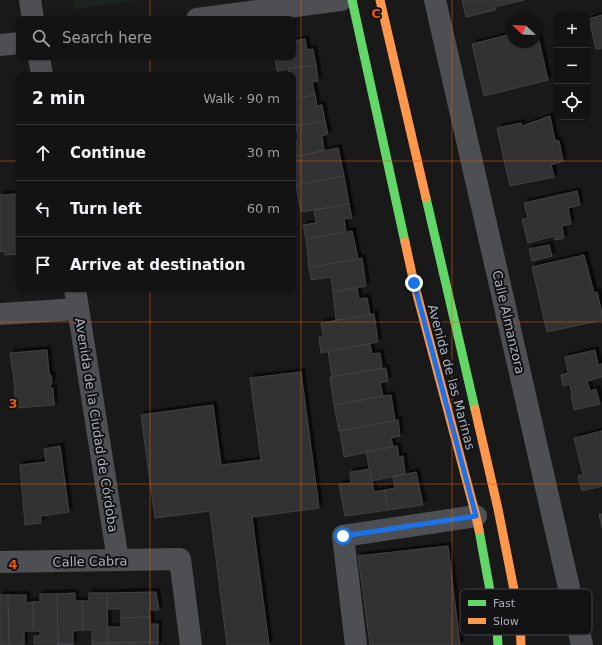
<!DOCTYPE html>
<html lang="en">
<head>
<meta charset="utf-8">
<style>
	:root { --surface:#131313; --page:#1c1c1c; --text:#f1f3f6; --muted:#9d9ea0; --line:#323233 }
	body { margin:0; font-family:"DejaVu Sans",sans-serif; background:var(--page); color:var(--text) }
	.controls { position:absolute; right:12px; top:12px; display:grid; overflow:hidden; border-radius:8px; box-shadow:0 1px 3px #0004 }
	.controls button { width:36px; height:36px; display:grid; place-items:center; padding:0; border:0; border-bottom:1px solid var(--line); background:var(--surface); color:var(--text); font:20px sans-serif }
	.compass { position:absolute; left:506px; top:12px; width:36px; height:36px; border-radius:50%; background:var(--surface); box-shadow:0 1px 3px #0004; rotate:293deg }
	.stop { position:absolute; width:12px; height:12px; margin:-9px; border:3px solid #1a73e8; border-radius:50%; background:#fff }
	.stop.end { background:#1a73e8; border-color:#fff; box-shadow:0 1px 4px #0008 }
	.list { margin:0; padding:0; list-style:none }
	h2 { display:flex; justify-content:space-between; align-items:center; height:52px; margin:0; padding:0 16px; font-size:17px }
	h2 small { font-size:13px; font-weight:400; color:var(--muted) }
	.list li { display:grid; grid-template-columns:26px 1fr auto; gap:12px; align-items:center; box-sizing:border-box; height:56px; padding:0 16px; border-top:1px solid var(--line) }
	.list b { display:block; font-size:15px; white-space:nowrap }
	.list em { font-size:13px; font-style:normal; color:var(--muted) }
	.icon { flex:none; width:22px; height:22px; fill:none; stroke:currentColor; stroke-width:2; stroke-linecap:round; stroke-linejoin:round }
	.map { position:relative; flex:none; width:602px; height:645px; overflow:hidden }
	.search { position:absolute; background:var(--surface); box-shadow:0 1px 3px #0004; left:16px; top:16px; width:280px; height:44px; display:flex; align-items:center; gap:10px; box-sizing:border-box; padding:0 14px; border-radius:8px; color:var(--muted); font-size:15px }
	.panel { position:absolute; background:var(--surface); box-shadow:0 1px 3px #0004; left:16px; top:72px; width:280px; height:220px; border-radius:8px }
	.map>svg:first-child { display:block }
	.green { fill:#1c241d }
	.building { fill:#313131; stroke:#414345; filter:url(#shadow) }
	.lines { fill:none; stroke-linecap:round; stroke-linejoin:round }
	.street { stroke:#4d4f52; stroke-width:22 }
	.fast { stroke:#63d668; stroke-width:9 }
	.slow { stroke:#ff974d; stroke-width:9 }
	.route { stroke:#1a73e8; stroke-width:5 }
	.grid { fill:none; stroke:#e8590c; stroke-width:1; stroke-opacity:0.55 }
	.labels { text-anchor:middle; stroke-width:4; stroke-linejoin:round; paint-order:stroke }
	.street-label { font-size:13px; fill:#a9b1bb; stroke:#131315 }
	.key { fill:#131315; stroke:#404247; stroke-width:1 }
	.key-label { font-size:11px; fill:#a9b1bb }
	.grid-label { font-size:13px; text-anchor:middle; font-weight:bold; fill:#e8590c; stroke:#131315; stroke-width:4; stroke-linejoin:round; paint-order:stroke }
</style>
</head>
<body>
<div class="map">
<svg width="602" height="645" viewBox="0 0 602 645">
	<defs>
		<filter id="shadow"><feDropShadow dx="3.5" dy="-3.5" stdDeviation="0" flood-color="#0009"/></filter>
	</defs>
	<rect width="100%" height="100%" fill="#191919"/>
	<path class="green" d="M72 0H140L74 9Z"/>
	<g class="building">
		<path d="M462 0H524L495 7V10L466 17Z"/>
		<path d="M602 15V48L596 49 589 19Z"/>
		<path d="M536 28 548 80 484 96 472 44 512 34V42H536Z"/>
		<path d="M305 39 307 50 313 49 316 65 277 71 275 57H293V41Z"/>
		<path d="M316 65 318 81 312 82 315 95 293 99V75H289L288 69Z"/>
		<path d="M315 95 317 106 322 105 325 121 293 126V99Z"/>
		<path d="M550 116 555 141H559L563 161 551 165 554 177 510 186 497 128 521 123 522 126Z"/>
		<path d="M325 121 328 134 322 136 324 150 293 157V140L298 139 296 126Z"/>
		<path d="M338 148 344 176 296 185 293 164V157Z"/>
		<path d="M344 176 349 204 301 212 296 185Z"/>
		<path d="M577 191 580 205 568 208 571 224 562 226 564 238 555 240 554 236 528 243 522 219 528 218 524 203Z"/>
		<path d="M19 194V254L5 255V251L0 252V195Z"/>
		<path d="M349 204 352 218 344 219 346 233 306 239 303 225 316 223 314 210Z"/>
		<path d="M352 231 358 259 309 268 306 239Z"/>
		<path d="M549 245 552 256 532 261 529 249Z"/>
		<path d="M584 255 594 293 597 292 602 314V320L547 332 532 267Z"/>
		<path d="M362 258 366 286 333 292 331 277 311 280 309 268Z"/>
		<path d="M357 288 359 299 367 298 370 315 336 320 333 292Z"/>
		<path d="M374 314 378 342 321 353 319 337 323 336 321 323Z"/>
		<path d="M370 344 372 354 380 353 382 368 332 377 328 351Z"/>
		<path d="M47 350 49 374 51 375 52 383 50 386V388H53L54 405 16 408 13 370H12L10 353Z"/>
		<path d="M595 350 598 365 602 364V377L587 381 590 391 596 389 600 404 574 410 571 395H572L570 384 563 386 561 375 568 373 565 357Z"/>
		<path d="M386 368 388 381 380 383 383 396 334 405 330 377Z"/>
		<path d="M301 372 319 508 252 517 269 645H227L210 511 155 518 141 415 213 405 221 465 261 460 250 378Z"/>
		<path d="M391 395 395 421 339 431 334 405Z"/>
		<path d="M398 420 400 436 391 438 393 447 344 457 340 431Z"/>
		<path d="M602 431V486L582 491 578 476 583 474 574 438Z"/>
		<path d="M60 446 69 512 41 516V523L25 525 20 465 46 462 44 449Z"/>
		<path d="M397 446 399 457 403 456 405 474 372 481 366 452Z"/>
		<path d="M370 469 374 492 385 490 388 510 345 516 339 484 351 483 350 472Z"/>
		<path d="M416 472 423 505 388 510 385 490 395 488 393 477Z"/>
		<path d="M599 514H602V528Z"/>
		<path d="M448 546 460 645H370L358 556Z"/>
		<path d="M156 592 159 610H149L150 617 121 618V609H107V593Z"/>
		<path d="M75 593V601H82L83 630 73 631V644H58L57 594Z"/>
		<path d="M89 593H107L108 643H92V630H83L82 601H89Z"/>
		<path d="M40 594H57L58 644H34V636H40V631H33V602H40Z"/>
		<path d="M0 595H8L9 645H0Z"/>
		<path d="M8 595H26V603L33 602V631H24V645H9Z"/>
		<path d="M150 617V624H158V642L108 643 107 627H121V618Z"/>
		<path d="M155 642H158V645H108V643Z"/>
		<rect x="92" y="643" width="16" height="2"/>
		<rect x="58" y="644" width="15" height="1"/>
	</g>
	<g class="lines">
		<g class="street">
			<path d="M30 0 33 19"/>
			<path d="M435 0 582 645"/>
			<path d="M197 19 341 0"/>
			<path d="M0 45 19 43"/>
			<path d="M39 57 42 75"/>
			<path d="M75 289 118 560"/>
			<path d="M0 314 78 309"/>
			<path d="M0 562 180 559 191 645"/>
			<path d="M356 645 343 536 476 516"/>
		</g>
		<g class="fast">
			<path d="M352 0 405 242"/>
			<path d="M426 198 475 409"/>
			<path d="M479 530 497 629 498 645"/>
		</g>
		<g class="slow">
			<path d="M380 0 426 198"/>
			<path d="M405 242 414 283 476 516 479 530"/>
			<path d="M475 409 498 509 520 620 521 645"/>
		</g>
	</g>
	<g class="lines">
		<path class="route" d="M343 536 476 516 414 283"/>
	</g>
	<path class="grid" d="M150 0V19M301 0V645M452 0V645M150 57V75M0 161H19M293 161H602M150 289V645M0 322H602M0 484H602"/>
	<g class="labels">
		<g class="street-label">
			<text transform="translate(509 322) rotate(77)" y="5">Calle Almanzora</text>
			<text transform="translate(452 377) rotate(75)" y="5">Avenida de las Marinas</text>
			<text transform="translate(97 425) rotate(81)" y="5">Avenida de la Ciudad de Córdoba</text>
			<text transform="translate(90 561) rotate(-1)" y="5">Calle Cabra</text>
		</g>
	</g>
	<rect x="460" y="589" width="132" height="46" rx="6" class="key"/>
	<rect x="468" y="600" width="18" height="6" fill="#63d668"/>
	<rect x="468" y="618" width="18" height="6" fill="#ff974d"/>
	<g class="key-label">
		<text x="493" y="607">Fast</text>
		<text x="493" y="625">Slow</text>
	</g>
	<g class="grid-label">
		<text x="376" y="18">C</text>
		<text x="13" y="408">3</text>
		<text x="13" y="569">4</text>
	</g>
</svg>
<div class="controls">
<button>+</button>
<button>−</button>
<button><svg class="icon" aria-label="locate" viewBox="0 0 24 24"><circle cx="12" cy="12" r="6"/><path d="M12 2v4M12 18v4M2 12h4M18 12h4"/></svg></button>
</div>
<svg class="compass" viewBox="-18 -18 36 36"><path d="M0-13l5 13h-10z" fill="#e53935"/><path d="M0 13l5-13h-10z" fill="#9d9ea0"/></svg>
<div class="stop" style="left:343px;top:536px"></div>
<div class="stop end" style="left:414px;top:283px"></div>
<div class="search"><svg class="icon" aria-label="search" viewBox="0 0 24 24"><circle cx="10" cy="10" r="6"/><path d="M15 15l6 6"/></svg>Search here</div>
<section class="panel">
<h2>2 min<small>Walk · 90 m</small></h2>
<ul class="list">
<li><svg class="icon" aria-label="ahead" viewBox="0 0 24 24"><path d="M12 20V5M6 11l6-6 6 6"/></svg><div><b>Continue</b></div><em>30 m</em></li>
<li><svg class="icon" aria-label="left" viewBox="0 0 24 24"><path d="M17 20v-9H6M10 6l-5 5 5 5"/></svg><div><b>Turn left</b></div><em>60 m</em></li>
<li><svg class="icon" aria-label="arrive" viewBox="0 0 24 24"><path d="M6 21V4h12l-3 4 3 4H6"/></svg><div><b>Arrive at destination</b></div></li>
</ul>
</section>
</div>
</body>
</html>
